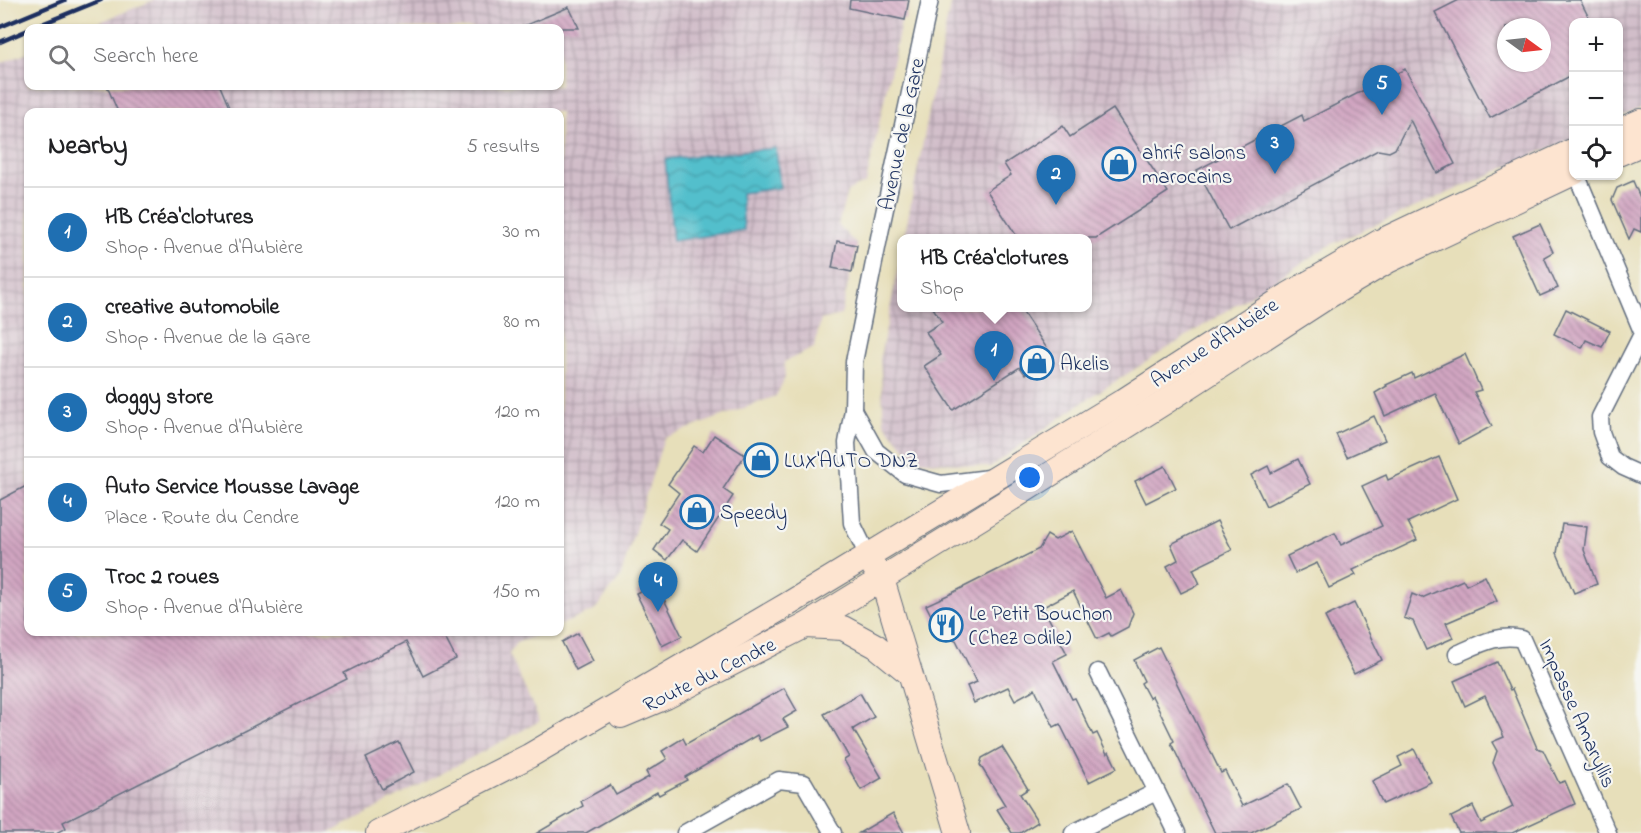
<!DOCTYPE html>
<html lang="en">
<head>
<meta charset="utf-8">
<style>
	:root { --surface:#fff; --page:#f6f6f6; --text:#202124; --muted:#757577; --line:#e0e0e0; --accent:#1f6fb2 }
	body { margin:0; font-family:"Indie Flower",sans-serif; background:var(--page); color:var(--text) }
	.controls { position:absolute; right:18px; top:18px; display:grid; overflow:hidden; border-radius:12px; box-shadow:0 2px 4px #0004 }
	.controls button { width:54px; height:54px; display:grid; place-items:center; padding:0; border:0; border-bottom:2px solid var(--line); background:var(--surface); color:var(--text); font:30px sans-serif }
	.compass { position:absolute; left:1497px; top:18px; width:54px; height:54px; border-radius:50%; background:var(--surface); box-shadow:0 2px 4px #0004; rotate:105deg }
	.you { position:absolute; left:1030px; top:478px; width:21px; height:21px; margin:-15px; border:4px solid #fff; border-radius:50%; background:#1a73e8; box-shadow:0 0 0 9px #1a73e833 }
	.badge { display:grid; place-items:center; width:39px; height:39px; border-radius:50%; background:var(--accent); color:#fff; font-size:20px; font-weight:700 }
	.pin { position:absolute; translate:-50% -50px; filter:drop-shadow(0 2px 3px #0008) }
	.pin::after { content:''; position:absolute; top:32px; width:21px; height:18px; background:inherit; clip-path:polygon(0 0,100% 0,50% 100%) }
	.popup { position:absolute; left:897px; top:234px; width:195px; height:78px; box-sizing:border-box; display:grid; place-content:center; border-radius:12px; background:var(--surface); filter:drop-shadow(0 2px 4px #0005); font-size:20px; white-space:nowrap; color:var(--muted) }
	.popup b { font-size:22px; color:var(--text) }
	.popup::after { content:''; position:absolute; left:50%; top:100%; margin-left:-12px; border:12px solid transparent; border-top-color:var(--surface) }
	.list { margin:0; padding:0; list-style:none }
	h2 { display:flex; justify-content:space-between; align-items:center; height:78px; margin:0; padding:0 24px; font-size:26px }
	h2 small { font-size:20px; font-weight:400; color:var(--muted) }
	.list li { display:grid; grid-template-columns:39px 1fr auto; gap:18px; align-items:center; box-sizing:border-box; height:90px; padding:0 24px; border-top:2px solid var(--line) }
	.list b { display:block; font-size:22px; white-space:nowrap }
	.list p { margin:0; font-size:20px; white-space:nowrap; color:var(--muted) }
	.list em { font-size:20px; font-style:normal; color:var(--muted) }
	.icon { flex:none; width:33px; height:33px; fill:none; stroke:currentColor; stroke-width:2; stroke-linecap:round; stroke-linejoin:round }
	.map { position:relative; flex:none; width:1641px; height:833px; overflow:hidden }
	.search { position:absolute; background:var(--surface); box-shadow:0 2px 4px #0004; left:24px; top:24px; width:540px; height:66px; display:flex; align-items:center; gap:15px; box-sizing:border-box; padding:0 21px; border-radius:12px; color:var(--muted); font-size:22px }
	.panel { position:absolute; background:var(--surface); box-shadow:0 2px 4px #0004; left:24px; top:108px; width:540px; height:528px; border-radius:12px }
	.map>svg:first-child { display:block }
	.industrial { fill:url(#industrial-grid); fill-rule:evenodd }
	.water { fill:url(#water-waves); stroke:#377795; stroke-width:1.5 }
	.building { fill:url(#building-back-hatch); fill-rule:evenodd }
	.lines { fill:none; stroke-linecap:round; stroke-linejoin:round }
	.street-casing { stroke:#626d7e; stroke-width:19 }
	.secondary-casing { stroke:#626d7e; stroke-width:26 }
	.street { stroke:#fff; stroke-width:16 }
	.secondary { stroke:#fde4d0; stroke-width:24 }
	.rail { stroke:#1b2f5e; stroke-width:4.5 }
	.labels { text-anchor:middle; stroke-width:4.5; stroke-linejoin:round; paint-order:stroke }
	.street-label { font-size:21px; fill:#1b2f5e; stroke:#f6f6f2 }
	.poi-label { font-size:21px; fill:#1b2f5e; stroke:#f6f6f2; text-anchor:start }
</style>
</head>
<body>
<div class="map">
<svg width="1641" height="833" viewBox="0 0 1641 833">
	<defs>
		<pattern id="industrial-grid" width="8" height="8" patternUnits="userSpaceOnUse" patternTransform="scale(1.5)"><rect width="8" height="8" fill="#d1bdc9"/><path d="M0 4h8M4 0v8" fill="none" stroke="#a99aa6"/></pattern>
		<pattern id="water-waves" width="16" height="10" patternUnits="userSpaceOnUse" patternTransform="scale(1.5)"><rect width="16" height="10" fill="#53bfcc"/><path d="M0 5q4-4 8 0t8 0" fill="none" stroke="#449ca9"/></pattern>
		<pattern id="building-back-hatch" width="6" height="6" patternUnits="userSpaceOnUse" patternTransform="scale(1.5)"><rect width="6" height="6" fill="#d1a5c1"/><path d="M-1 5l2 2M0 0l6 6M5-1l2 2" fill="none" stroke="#a987a0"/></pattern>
	</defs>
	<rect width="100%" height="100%" fill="#f6f6f2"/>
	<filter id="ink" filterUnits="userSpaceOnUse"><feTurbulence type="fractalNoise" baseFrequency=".0167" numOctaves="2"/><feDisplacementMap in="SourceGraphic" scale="12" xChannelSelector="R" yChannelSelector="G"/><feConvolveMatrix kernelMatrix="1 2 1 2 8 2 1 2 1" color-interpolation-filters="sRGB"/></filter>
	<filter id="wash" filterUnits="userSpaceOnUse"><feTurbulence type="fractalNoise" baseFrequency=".008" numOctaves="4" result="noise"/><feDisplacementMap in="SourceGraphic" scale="24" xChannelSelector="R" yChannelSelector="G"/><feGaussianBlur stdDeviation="1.35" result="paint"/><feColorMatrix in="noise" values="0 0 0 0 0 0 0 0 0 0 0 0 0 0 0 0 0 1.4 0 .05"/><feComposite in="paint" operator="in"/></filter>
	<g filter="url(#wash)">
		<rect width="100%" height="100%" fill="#e7dfba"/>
		<g class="industrial">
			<path d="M154 0H906L866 183 847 192 838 225 857 245 841 315 821 320 814 348 784 362 785 378 776 396 664 438 620 578 594 611 560 625V112H28V632H544L516 643 509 654 540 721 330 833H0V63L28 52V86H560V28H85Z"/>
			<path d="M951 0H1641V108L1619 118 1618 22H1574L1573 138 1332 244 1083 402 990 467 915 460 884 423 880 357 901 255V308H1087V238H904ZM1506 27H1542V63H1506Z"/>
		</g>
		<path class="water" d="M776 148 780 188 741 193 744 230 673 241 665 159Z"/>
		<g id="blocks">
			<g class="building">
				<path d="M850 0H909L905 20 849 8Z"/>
				<path d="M1459 0H1580L1591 22H1574V74L1490 118 1435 12ZM1506 27H1542V63H1506Z"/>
				<path d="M569 7 579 28H519Z"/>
				<path d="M1405 69 1455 164 1437 173 1410 120 1395 149 1389 152 1378 150 1229 230 1197 170 1302 115 1304 121Z"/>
				<path d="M107 86H220L231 112H118Z"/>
				<path d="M1113 109 1168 192 1096 238H1018L987 191 1011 175 1004 164 1063 126 1070 137Z"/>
				<path d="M1633 181 1641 200V232L1634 229 1629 239 1612 200 1617 188Z"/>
				<path d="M1540 224 1553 252 1544 257 1558 288 1540 296 1513 236Z"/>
				<path d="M837 241 857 245 852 272 832 268Z"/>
				<path d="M933 308H1020L1052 356 1025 374 1020 367 953 410 924 366 941 355 926 332 942 322Z"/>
				<path d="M1566 309 1610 331 1602 347 1586 340 1582 348 1554 334Z"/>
				<path d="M1465 354 1481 390 1474 392 1492 426 1459 444 1435 393 1385 416 1375 393 1387 386 1386 385 1412 373 1414 378Z"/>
				<path d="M1374 416 1385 440 1347 457 1336 434Z"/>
				<path d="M714 435 745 455 723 489 733 496 697 551 682 540 667 560 654 550 668 529 659 523 679 493 668 484 694 446 703 452Z"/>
				<path d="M1439 457 1457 499 1408 522 1417 540 1353 570 1356 575 1329 588 1317 563 1295 573 1287 556 1335 533 1341 545 1382 526 1362 486 1386 475 1388 480Z"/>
				<path d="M1298 459 1310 484 1266 506 1251 475 1268 466 1271 473Z"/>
				<path d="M1165 466 1176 488 1146 503 1135 481Z"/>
				<path d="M28 485V632H442L456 659 423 676 406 642 344 673 347 679 63 822 66 828 56 833H0V500Z"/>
				<path d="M1217 521 1232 550 1193 569 1200 584 1181 593 1167 566 1178 560 1171 544Z"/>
				<path d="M1562 524 1587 527 1584 550 1597 584 1574 593 1557 553Z"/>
				<path d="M1072 531 1106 598 1121 590 1133 613 1128 627 1111 636 1109 633 1097 639 1073 591 1043 607 1067 654 1053 661 1072 699 1075 698 1093 735 1097 733 1107 754 1109 752 1117 768 1089 782 1060 724 1054 727 1035 689 1015 700 1008 687 974 703 967 686 977 682 956 640 941 635 926 605 950 594 1039 549 1047 535 1055 540Z"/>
				<path d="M1485 576 1497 601 1446 623 1453 638 1426 650 1413 621 1404 618 1412 594 1422 598 1463 580 1466 585Z"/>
				<path d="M656 583 682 636 662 646 636 593Z"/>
				<path d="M1354 603 1382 660 1354 674 1325 617Z"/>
				<path d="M578 633 593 661 576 670 562 642Z"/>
				<path d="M1159 647 1221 773 1225 771 1242 806 1288 784 1301 809 1251 833H1215L1171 743 1174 741 1152 696 1149 698 1141 683 1144 681 1134 660Z"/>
				<path d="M1497 662 1510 690 1512 689 1537 748 1543 750 1559 783 1565 781 1575 804 1512 833H1459L1451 817 1473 806 1481 823 1513 807 1493 763 1497 751 1492 742 1504 737 1485 696 1465 706 1454 681Z"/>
				<path d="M784 688 797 711 783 719 788 727 760 741 757 735 685 777 687 780 659 795 657 792 586 833H537L583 806 581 801 610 785 616 795 649 777 646 772 667 759 662 751 683 738 686 744Z"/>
				<path d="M860 693 874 717 853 729 882 778 861 790 844 760 849 757 824 714Z"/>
				<path d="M399 742 414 772 382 789 366 758Z"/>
				<path d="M1002 747 1028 789 1020 794 1038 822 1020 833H1012L997 809 1005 805 980 765 982 758Z"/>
				<path d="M1414 749 1431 782 1383 804 1372 781 1402 766 1398 757Z"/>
				<path d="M893 813 904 833H859Z"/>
			</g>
		</g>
	</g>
	<g filter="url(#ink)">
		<use href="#blocks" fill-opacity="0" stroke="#626d7e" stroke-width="1.5"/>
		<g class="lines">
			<defs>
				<g id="street">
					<path d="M1577 176 1641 329"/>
					<path d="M1641 336 1600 417 1601 432 1610 457 1623 467 1641 475"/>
					<path d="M853 410 876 451 905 474 941 484 989 478"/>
					<path d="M868 556 852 523 847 443 853 410 854 362 883 218 930 0"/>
					<path d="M1457 654C1478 645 1498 633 1522 639L1608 833"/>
					<path d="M1098 672 1177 833"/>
					<path d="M685 833 779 780 804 783 833 833"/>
					<path d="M1073 833 1156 792"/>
				</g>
				<g id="secondary">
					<path d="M1618 131 1641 121"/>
					<path d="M1618 154 1641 144"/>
					<path d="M874 567 882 579 958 833"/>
					<path d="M805 626 843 628 876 646 908 672"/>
					<path d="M621 716 666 697 805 626 982 517 1165 402 1327 297 1388 261 1574 173"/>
					<path d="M378 833 529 756 790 603 1123 401 1288 295 1381 241 1574 150"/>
				</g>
			</defs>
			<use href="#street" class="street-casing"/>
			<use href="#secondary" class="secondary-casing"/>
			<use href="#street" class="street"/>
			<use href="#secondary" class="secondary"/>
			<g class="rail">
				<path d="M0 27 65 0"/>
				<path d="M32 28 101 0"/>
				<path d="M0 42 28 30"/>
			</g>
		</g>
	</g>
	<defs>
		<symbol id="shop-ring" viewBox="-11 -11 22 22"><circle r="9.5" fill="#f6f6f2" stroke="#1f6fb2" stroke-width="1.5"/><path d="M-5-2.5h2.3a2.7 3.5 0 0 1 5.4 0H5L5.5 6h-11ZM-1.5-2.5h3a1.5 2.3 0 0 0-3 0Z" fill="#1f6fb2"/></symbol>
		<symbol id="restaurant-ring" viewBox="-11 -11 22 22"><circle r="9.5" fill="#f6f6f2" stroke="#1f6fb2" stroke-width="1.5"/><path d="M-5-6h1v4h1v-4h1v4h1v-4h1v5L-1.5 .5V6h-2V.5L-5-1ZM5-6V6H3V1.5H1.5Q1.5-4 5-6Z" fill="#1f6fb2"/></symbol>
	</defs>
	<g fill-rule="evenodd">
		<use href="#shop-ring" x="1100" y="145" width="38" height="38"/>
		<use href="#shop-ring" x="1018" y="344" width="38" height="38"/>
		<use href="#shop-ring" x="742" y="441" width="38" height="38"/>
		<use href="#shop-ring" x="678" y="493" width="38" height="38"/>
		<use href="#restaurant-ring" x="927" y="606" width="38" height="38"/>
	</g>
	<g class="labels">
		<g class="street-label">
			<text transform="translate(901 134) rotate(-78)" y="7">Avenue de la Gare</text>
			<text transform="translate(1214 342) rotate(-33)" y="7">Avenue d'Aubière</text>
			<text transform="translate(709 674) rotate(-26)" y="7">Route du Cendre</text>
			<text transform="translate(1578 713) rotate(66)" y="7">Impasse Amaryllis</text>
		</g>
		<g class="poi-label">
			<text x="1142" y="159">ahrif salons<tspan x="1142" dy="24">marocains</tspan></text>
			<text x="1060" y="370">Akelis</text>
			<text x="784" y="467">LUX'AUTO DNZ</text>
			<text x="720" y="519">Speedy</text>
			<text x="969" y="620">Le Petit Bouchon<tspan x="969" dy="24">(Chez Odile)</tspan></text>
		</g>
	</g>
</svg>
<div class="controls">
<button>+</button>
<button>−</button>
<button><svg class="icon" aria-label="locate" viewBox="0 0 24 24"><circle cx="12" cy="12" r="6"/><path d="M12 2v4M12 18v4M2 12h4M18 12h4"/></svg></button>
</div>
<svg class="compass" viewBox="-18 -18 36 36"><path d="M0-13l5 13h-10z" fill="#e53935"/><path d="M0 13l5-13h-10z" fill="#757577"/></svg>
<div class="you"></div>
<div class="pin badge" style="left:994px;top:381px">1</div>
<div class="popup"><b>HB Créa'clotures</b>Shop</div>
<div class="pin badge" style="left:1056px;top:205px">2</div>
<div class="pin badge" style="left:1275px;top:174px">3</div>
<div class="pin badge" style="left:658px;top:612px">4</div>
<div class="pin badge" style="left:1382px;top:115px">5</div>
<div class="search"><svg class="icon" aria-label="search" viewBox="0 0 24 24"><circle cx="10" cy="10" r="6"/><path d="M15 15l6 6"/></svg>Search here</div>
<section class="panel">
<h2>Nearby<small>5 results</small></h2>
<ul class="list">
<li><span class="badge">1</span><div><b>HB Créa'clotures</b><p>Shop · Avenue d'Aubière</p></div><em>30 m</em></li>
<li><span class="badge">2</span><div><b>creative automobile</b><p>Shop · Avenue de la Gare</p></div><em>80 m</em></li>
<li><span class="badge">3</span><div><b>doggy store</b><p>Shop · Avenue d'Aubière</p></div><em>120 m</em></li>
<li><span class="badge">4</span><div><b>Auto Service Mousse Lavage</b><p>Place · Route du Cendre</p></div><em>120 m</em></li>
<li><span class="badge">5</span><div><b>Troc 2 roues</b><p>Shop · Avenue d'Aubière</p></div><em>150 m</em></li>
</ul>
</section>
</div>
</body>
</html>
